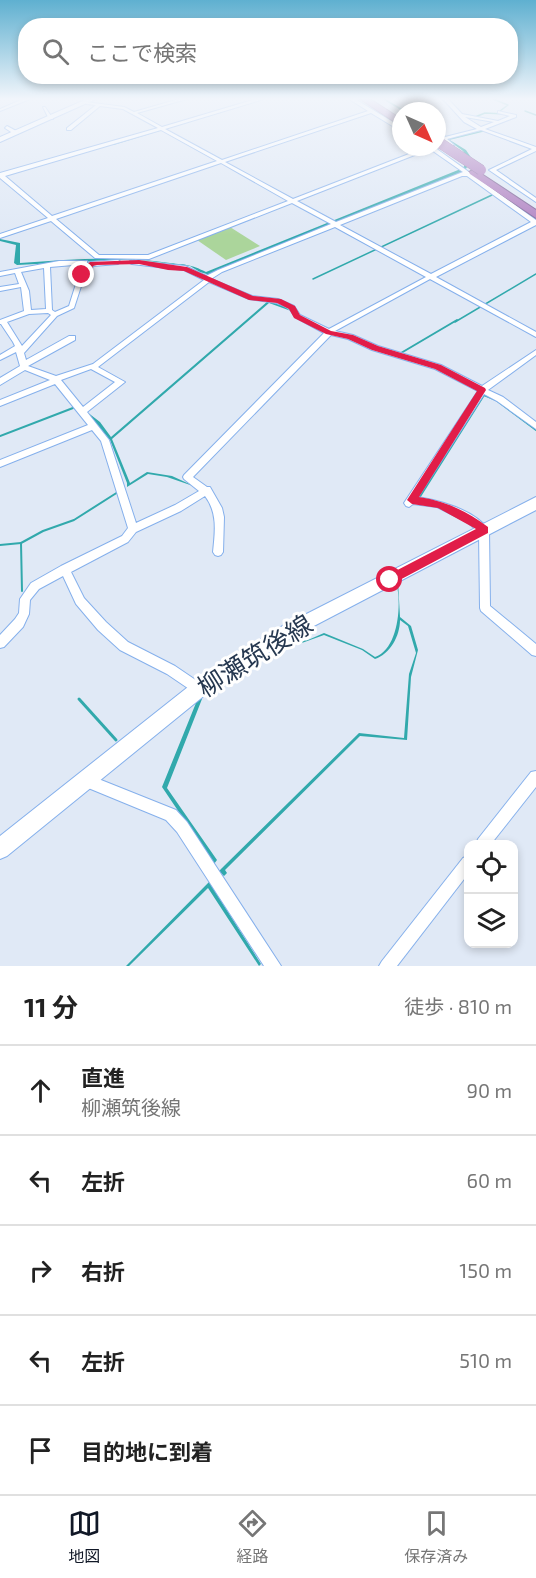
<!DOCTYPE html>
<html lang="ja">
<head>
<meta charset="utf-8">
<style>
	:root { --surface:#fff; --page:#f6f6f6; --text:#222; --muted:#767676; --line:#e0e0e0; --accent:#111827 }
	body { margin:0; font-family:"Exo 2","Noto Sans JP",sans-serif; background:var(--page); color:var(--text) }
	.controls { position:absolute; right:18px; bottom:18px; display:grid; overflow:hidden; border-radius:12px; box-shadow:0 3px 9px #0003 }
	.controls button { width:54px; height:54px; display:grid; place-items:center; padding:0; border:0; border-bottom:2px solid var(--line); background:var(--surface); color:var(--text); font:30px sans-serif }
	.compass { position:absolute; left:392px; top:102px; width:54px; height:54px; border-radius:50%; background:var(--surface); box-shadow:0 3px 9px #0003; rotate:135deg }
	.stop { position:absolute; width:18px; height:18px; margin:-14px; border:4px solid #e11d48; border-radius:50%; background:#fff }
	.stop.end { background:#e11d48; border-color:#fff; box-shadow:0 2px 6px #0008 }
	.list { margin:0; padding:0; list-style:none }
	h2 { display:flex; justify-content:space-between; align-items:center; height:78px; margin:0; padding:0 24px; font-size:26px }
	h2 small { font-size:20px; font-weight:400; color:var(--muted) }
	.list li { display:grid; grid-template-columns:39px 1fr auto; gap:18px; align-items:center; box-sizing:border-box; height:90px; padding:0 24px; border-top:2px solid var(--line) }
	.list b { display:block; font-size:22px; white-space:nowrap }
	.list p { margin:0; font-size:20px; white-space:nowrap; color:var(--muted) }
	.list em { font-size:20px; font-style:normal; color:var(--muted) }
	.icon { flex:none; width:33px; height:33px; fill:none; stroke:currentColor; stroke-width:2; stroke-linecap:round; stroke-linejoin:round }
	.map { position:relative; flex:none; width:536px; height:966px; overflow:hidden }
	.search { position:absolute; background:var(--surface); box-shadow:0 3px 9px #0003; left:18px; right:18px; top:18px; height:66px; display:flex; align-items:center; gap:15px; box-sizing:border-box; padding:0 21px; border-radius:24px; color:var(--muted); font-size:22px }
	.sheet { height:528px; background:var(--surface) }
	nav { display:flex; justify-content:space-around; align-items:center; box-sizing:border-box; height:84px; border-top:2px solid var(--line); background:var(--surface); font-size:16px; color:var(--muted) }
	nav a { display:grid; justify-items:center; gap:3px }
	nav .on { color:var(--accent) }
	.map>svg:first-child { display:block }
	.green { fill:#abd59b }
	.water { fill:#31a9ac }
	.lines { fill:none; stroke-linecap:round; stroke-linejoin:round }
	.stream-far2 { stroke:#31a9ac; stroke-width:1.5 }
	.stream-far1 { stroke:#31a9ac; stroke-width:2 }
	.stream { stroke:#31a9ac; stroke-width:3 }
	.minor-tunnel { stroke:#bbc6d5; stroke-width:4.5; stroke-dasharray:4.5 2; stroke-linecap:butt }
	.minor-casing { stroke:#85b0ec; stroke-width:2 }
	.secondary-casing { stroke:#85b0ec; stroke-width:2 }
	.motorway-casing { stroke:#806799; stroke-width:2 }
	.minor { fill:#fff; fill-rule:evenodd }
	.secondary { fill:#fff; fill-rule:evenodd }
	.motorway { fill:#b081c1; fill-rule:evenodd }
	.motorway-bridge-casing { stroke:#806799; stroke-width:11; stroke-linecap:butt }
	.motorway-bridge { stroke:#b081c1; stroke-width:10 }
	.route { fill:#e11d48 }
	.labels { text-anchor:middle; stroke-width:6; stroke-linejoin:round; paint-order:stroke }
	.near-street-label { font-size:26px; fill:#263850; stroke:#fff }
</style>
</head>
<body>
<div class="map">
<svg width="536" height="966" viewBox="0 0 536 966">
	<rect width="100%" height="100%" fill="#e0e9f6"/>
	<path class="green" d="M230 227 260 246 226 260 197 240Z"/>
	<g class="water">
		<path d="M437 132 466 150 472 159 464 172 210 275 200 272 190 266 132 259 17 265 14 263 16 245 0 241V239L20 243V263C71 259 119 255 170 263 187 265 190 264 206 272L463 168 468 159 463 151Z"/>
		<path d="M268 301 283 306 291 311 269 303 112 439 130 483 147 472 172 476 196 487 167 477 148 474 127 487V483L110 440 87 412 100 422 111 437Z"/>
		<path d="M396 582H398L400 617 411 626 418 650 411 677 407 740 360 736 225 870 227 873 224 876 219 871 222 868 359 733 404 738 409 674 416 653 408 626 400 620C400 636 390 654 375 659L362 650 324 635 299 644 297 642 308 640 324 633 363 649 375 657C399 649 402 602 396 582Z"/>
		<path d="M198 698 202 699 167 788 217 860 214 864 162 787Z"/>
		<path d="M209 882 261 964 259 966 208 888 129 966H126Z"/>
	</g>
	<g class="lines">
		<g class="stream-far2">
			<path d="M384 99 404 111"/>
			<path d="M442 99 450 106"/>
			<path d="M493 99 508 105 500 111"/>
			<path d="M525 111 536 115"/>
			<path d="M475 117 485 113 505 114 502 113"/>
			<path d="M437 131 446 137"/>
			<path d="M450 139 483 131"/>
			<path d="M114 144 160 130"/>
			<path d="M313 279 492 195"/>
			<path d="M455 322 536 274"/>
		</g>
		<g class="stream-far1">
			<path d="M401 353 457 320"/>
			<path d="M0 436 73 408"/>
			<path d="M419 498 484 395 496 400 536 430"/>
			<path d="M0 545 21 543"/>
			<path d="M22 591 21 543 43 531 74 520 118 492"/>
		</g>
		<path class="stream" d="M79 699 116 740"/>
		<path class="minor-tunnel" d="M392 121 401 119"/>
		<defs>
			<g id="minor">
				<path d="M23 99H30L0 111V109Z"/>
				<path d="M179 99H187L137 113 162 127 256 99H264L165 129 222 160 368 111 349 99H355L401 127V130H399L371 113 225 162 293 199 427 147H434L536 220V225L436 277 536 332V337L430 279 335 331 353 335 378 346 441 365 482 386 536 350V355L488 390 503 397 536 422V429L497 401 484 394 418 497C441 501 474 510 489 530L490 606 536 644V656L532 655 481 611 480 608 479 532 467 522 437 507 413 504 409 507 406 506 404 503 478 391 435 369 372 350 348 339 331 335 193 477 207 487H210L222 508 224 517 223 552 221 555 218 556 215 555 213 552C215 532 218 513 205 496L181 511 136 532 128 542 71 572 84 598 106 622 128 642 175 666 203 685 205 689 203 693 199 695 195 693 167 674 120 650 98 630 76 604 63 576 39 589 30 600 29 614 23 627 4 647 0 648V635L15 619 19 613 20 599 31 583 61 566 122 536 128 528 101 441 92 430 0 467V460L88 425 55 384 0 406V400L50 380 25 370 0 385V378L20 366 16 352 0 360V355L15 346 13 342 1 324H0V320L24 311 21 287 0 291V287L19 284 15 273 0 276V272L59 261H87V263L85 264 50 267 52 310 55 312 69 306 81 268H86L88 263 90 262 118 260 121 262 118 264 93 266 89 275 84 277 74 308 57 316 24 353 26 360 69 336H75V340L28 366 56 376 93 364 204 280 184 270 132 264 130 263V261L185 266 206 276 218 270 331 224 292 203 149 259 95 258 51 221 0 238V234L48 218 0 178V173L158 128 123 109 100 106 71 130H67V128L96 105 86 104V102L124 107 134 112ZM161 130 217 161 52 216 5 176ZM430 149 463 172 336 222 297 201ZM221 163 288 201 148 255H99L56 219ZM462 176H467L531 222 431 274 340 225ZM335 227 426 277 329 329 300 315 294 306 278 299 252 296 211 279 222 272ZM44 268 46 309 31 310 29 291 21 272ZM209 282 249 299 277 303 289 308 295 317 324 333 184 475 183 477 184 479 199 491 175 505 136 523 109 440 87 412 125 382 98 367ZM48 313 51 315 22 346 7 322 29 314ZM91 369 115 382 83 407 61 380Z"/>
				<path d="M443 99H448L462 114 498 121 510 116 498 113V111L516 115V117L485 129 536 147V151L496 170 536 198V202L489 170 532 149 481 130 447 139 454 145 450 146 441 140V138L477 129 464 122ZM465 117 494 122 481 127Z"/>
				<path d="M43 107H45L53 119H49Z"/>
				<path d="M7 126 18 132V134H14L5 128Z"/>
				<path d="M536 771V787L491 844H476L478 839 531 772Z"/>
				<path d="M86 774 176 810 187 822 281 966H264L177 832 166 820 81 785 80 780 81 775Z"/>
				<path d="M468 856V874L397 966H379L382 961 463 858Z"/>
			</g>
			<g id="secondary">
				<path d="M87 99H96L0 142V137Z"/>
				<path d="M536 497V510L289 639 205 695 7 856 0 859V836L193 683 277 629Z"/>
			</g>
			<g id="motorway">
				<path d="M360 99H370L401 119V126Z"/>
				<path d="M474 169 536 210V218L470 174 469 172Z"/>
			</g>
		</defs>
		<use href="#minor" class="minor-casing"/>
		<use href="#secondary" class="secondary-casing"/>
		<use href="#motorway" class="motorway-casing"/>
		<use href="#minor" class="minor"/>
		<use href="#secondary" class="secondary"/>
		<use href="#motorway" class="motorway"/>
		<defs>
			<path id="motorway-bridge" d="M437 141 481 170"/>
		</defs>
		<use href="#motorway-bridge" class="motorway-bridge-casing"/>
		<use href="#motorway-bridge" class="motorway-bridge"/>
	</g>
	<linearGradient id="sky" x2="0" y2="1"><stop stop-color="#5fb0d0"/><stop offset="0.42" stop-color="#f1f5fb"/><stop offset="1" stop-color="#f1f5fb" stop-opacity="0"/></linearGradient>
	<rect width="536" height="235" fill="url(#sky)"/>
	<path class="route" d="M139 260 187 267 253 296 281 299 295 306 300 315 331 331 353 335 378 346 441 365 485 388 486 390 419 497C445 501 467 511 488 527V533L394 583H386V576L476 529 438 508 412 504 407 500 477 391 435 369 372 350 348 339 326 334 294 318 289 309 277 303 249 300 184 271 168 270 139 264 97 265 93 266 90 275 82 277 78 275 84 272 87 264 90 262Z"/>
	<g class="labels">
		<g class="near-street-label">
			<text transform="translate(255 656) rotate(-32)" y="9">柳瀬筑後線</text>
		</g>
	</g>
</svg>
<div class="controls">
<button><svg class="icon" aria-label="locate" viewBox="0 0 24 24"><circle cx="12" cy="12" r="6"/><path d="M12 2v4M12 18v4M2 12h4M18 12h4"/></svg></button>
<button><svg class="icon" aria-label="layers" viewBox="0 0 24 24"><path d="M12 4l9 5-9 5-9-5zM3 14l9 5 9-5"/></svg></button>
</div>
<svg class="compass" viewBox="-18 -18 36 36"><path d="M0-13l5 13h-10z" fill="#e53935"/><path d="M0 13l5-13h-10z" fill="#767676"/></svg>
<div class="stop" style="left:390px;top:580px"></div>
<div class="stop end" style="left:82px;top:275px"></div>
<div class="search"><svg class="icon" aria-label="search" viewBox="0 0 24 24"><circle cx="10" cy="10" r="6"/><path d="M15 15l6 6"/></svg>ここで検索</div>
</div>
<section class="sheet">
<h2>11 分<small>徒歩 · 810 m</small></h2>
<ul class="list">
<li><svg class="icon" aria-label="ahead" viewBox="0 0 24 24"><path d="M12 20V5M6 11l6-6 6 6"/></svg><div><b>直進</b><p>柳瀬筑後線</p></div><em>90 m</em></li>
<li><svg class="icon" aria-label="left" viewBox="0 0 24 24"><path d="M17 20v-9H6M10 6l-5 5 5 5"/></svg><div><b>左折</b></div><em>60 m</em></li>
<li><svg class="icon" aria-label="right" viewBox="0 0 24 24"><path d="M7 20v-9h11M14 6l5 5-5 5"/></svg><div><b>右折</b></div><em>150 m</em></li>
<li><svg class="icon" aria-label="left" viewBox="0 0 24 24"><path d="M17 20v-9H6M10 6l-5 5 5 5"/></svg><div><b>左折</b></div><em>510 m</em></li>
<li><svg class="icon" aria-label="arrive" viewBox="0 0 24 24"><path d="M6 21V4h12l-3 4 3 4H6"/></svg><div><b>目的地に到着</b></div></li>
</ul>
</section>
<nav>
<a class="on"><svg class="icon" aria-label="map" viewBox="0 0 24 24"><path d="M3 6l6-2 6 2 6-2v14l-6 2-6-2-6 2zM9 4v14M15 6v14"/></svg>地図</a>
<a><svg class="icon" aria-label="directions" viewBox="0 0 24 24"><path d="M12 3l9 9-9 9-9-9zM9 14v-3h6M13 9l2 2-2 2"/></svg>経路</a>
<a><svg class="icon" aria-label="saved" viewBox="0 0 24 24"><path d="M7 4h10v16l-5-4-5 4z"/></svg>保存済み</a>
</nav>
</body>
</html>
